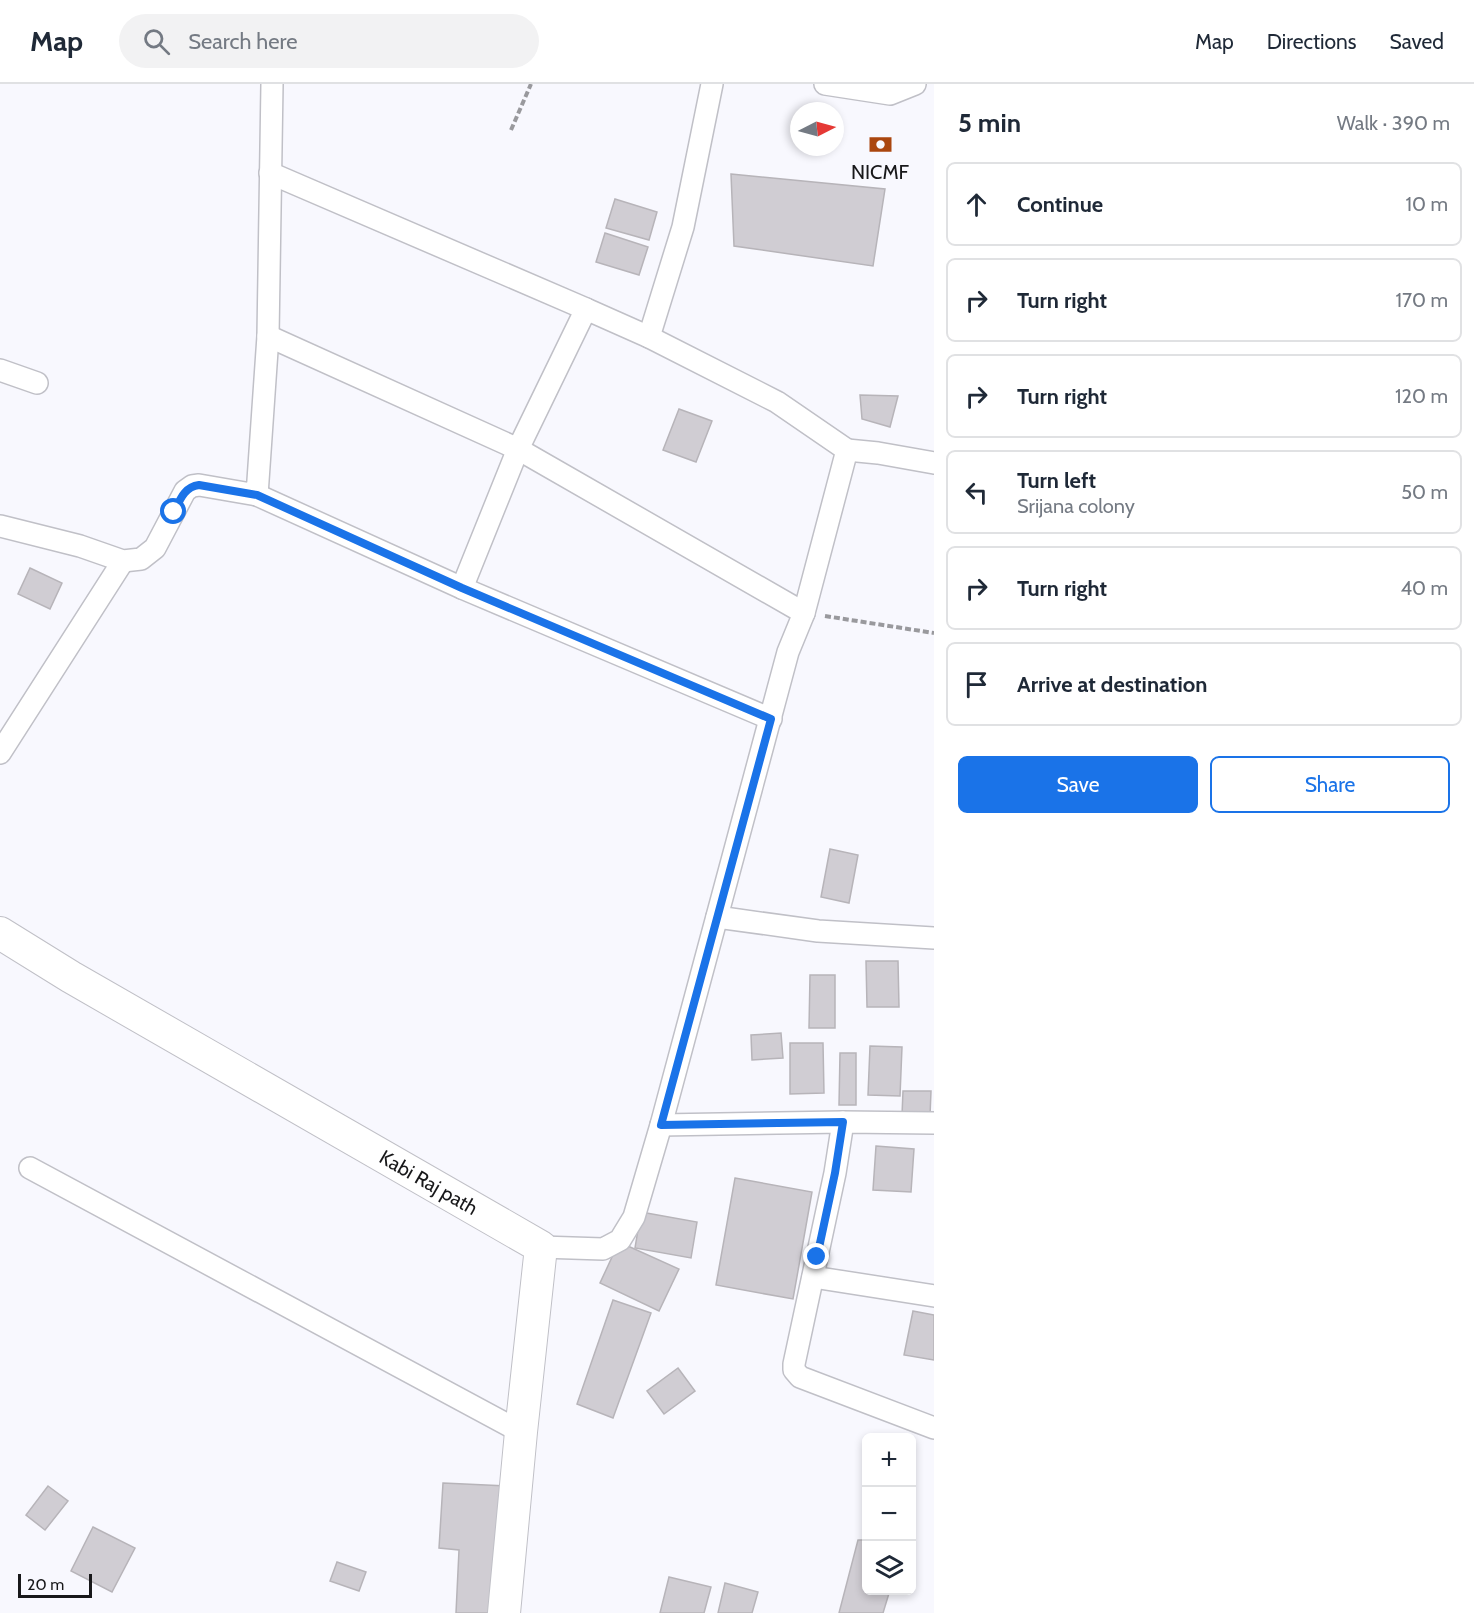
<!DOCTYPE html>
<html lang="en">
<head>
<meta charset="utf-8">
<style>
	:root { --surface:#fff; --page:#f2f2f3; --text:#1f2937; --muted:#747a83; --line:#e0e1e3; --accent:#1a73e8 }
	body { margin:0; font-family:Cabin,sans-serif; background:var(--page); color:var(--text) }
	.controls { position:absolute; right:18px; bottom:18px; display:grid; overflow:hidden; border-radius:9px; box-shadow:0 3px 9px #0003 }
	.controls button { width:54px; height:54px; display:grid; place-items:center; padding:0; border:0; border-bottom:2px solid var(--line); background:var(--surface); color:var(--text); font:30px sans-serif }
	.compass { position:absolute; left:790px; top:18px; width:54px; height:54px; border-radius:50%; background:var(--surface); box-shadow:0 3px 9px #0003; rotate:84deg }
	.scale { position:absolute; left:18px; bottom:15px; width:74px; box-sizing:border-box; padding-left:6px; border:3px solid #18181a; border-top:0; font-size:16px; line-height:21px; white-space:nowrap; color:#18181a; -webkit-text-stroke:4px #f8f8fe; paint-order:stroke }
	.stop { position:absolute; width:18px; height:18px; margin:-14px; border:4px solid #1a73e8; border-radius:50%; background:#fff }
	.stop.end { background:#1a73e8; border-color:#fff; box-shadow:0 2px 6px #0008 }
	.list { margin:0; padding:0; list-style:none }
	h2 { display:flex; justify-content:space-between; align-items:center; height:78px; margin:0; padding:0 24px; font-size:26px }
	h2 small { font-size:20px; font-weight:400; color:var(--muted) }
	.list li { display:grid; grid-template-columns:39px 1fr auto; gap:18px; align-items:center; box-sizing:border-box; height:84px; margin:0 12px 12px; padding:0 12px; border:2px solid var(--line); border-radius:9px }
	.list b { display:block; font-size:22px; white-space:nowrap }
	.list p { margin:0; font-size:20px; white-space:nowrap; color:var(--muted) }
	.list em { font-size:20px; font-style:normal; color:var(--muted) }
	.actions { display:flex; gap:12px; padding:18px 24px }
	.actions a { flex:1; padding:14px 0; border:2px solid var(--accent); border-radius:9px; text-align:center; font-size:21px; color:var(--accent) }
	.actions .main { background:var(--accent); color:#fff }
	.icon { flex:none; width:33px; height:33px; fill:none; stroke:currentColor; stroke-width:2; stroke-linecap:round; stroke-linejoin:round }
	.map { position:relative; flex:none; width:934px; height:1529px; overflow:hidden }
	header { display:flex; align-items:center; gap:36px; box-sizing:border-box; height:84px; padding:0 30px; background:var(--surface); border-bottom:2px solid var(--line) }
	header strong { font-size:28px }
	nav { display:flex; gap:33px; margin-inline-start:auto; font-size:21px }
	.search { width:420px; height:54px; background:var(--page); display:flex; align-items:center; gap:15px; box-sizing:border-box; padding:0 21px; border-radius:33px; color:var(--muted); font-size:22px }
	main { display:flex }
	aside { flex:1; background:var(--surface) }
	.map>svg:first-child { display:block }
	.building { fill:#d0cdd3; stroke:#b7b4b9; stroke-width:1.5 }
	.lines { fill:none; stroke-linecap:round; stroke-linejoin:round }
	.street-casing { stroke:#c0c0c7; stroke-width:24 }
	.secondary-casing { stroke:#c0c0c7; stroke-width:34 }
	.path { stroke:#99999d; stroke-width:4; stroke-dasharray:6 3; stroke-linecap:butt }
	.street { stroke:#fff; stroke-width:21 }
	.secondary { stroke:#fff; stroke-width:32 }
	.route { stroke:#1a73e8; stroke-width:8 }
	.labels { text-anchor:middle; stroke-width:5; stroke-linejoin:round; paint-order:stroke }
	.poi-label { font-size:20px; fill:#18181a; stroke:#f8f8fe }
	.street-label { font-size:20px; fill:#18181a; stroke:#f8f8fe }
</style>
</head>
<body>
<header>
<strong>Map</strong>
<div class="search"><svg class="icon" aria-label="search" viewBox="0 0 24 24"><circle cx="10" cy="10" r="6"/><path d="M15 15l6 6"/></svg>Search here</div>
<nav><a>Map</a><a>Directions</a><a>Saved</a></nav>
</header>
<main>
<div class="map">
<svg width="934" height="1529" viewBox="0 0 934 1529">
	<rect width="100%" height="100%" fill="#f8f8fe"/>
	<g class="building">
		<path d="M731 90 885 105 873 182 734 162Z"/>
		<path d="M615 115 657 128 649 156 606 144Z"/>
		<path d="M605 149 648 163 639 191 596 178Z"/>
		<path d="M860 311 898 312 890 343 862 335Z"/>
		<path d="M679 325 712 337 696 378 663 366Z"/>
		<path d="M30 484 62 499 50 525 18 510Z"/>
		<path d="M830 765 858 771 849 819 821 813Z"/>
		<path d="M866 877H898L899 923H867Z"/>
		<path d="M810 891H835V944H809Z"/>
		<path d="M781 949 783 974 752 976 751 951Z"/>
		<path d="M790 959H823L824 1009 790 1010Z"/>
		<path d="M870 962 902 963 900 1012 868 1011Z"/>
		<path d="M840 969H856V1021H839Z"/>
		<path d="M903 1007H931L930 1032 902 1031Z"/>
		<path d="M876 1062 914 1065 911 1108 873 1106Z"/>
		<path d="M735 1094 812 1108 793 1215 716 1201Z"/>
		<path d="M641 1128 697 1138 691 1174 635 1164Z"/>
		<path d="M619 1158 679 1185 659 1227 600 1199Z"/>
		<path d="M613 1216 651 1229 613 1334 577 1320Z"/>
		<path d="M913 1227 934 1231V1276L904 1271Z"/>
		<path d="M678 1284 695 1307 664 1330 647 1307Z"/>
		<path d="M443 1399 507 1402 500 1529H456L459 1466 439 1464Z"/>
		<path d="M48 1402 68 1417 45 1446 26 1431Z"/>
		<path d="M93 1443 135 1464 112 1508 71 1487Z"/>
		<path d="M858 1456H866V1506H890L883 1529H839Z"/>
		<path d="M337 1478 366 1488 359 1507 330 1497Z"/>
		<path d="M669 1493 711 1503 704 1529H660Z"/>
		<path d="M725 1499 758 1508 752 1529H718Z"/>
	</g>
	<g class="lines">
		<defs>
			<g id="street">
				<path d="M825 0 890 10 915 0"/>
				<path d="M270 89 586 225"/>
				<path d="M268 252 518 365 804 529"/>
				<path d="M649 253 683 143 712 0"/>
				<path d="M0 286 37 299"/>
				<path d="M847 366 878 369 934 379"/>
				<path d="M257 411 462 504 771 635"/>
				<path d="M0 442 80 462 123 477 141 475 155 464 185 407 192 402 199 401 257 411 268 252 272 0"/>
				<path d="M462 504 518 365 586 225 649 253 777 318 847 366 804 529 788 568 661 1041 634 1133 620 1156 603 1165 541 1163"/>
				<path d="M0 669 123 477"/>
				<path d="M717 833 818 847 934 854"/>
				<path d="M843 1038 835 1089 794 1280V1286L800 1293 934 1344"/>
				<path d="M661 1041 843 1038 934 1039"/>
				<path d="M30 1084 521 1348"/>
				<path d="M813 1193 934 1212"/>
			</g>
			<g id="secondary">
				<path id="s1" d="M0 849 71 893 541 1163 521 1348 504 1529"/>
			</g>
		</defs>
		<use href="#street" class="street-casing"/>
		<use href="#secondary" class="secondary-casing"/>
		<g class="path">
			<path d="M511 46 531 0"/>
			<path d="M825 532 934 549"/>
		</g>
		<use href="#street" class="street"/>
		<use href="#secondary" class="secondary"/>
	</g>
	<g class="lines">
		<path class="route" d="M174 428C180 416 184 403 199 401L257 411 462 504 771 635 661 1041 843 1038 835 1089 817 1173"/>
	</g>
	<defs>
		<symbol id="bank-bare" viewBox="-9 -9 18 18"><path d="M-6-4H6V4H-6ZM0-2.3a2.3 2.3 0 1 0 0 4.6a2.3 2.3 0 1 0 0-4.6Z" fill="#aa460f" stroke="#f8f8fe" stroke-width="2.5" paint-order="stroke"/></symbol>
	</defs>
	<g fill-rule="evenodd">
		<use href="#bank-bare" x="864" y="44" width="33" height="33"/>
	</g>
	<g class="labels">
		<g class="poi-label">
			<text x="880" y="95">NICMF</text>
		</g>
		<g class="street-label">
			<text dy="7" stroke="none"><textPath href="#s1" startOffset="496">Kabi Raj path</textPath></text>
		</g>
	</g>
</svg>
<div class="controls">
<button>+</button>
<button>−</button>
<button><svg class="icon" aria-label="layers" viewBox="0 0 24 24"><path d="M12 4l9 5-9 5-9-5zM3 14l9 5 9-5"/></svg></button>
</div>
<svg class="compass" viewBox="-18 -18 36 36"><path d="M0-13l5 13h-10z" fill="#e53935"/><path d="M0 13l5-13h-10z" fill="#747a83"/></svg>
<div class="scale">20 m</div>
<div class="stop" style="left:174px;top:428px"></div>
<div class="stop end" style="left:817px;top:1173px"></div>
</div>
<aside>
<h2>5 min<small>Walk · 390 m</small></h2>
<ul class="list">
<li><svg class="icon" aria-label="ahead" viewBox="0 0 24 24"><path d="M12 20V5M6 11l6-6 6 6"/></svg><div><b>Continue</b></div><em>10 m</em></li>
<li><svg class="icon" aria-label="right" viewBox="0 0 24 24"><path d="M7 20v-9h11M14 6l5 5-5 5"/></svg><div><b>Turn right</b></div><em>170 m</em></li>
<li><svg class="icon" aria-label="right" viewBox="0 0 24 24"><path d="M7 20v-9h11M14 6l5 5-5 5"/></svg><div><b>Turn right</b></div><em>120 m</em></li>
<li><svg class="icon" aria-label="left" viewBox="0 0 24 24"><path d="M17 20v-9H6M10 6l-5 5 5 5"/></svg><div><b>Turn left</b><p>Srijana colony</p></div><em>50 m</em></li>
<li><svg class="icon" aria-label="right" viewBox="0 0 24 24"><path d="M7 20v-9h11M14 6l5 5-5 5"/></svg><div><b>Turn right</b></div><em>40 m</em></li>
<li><svg class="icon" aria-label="arrive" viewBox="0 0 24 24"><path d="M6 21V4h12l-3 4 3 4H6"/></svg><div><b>Arrive at destination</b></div></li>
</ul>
<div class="actions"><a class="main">Save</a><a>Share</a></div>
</aside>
</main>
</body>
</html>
